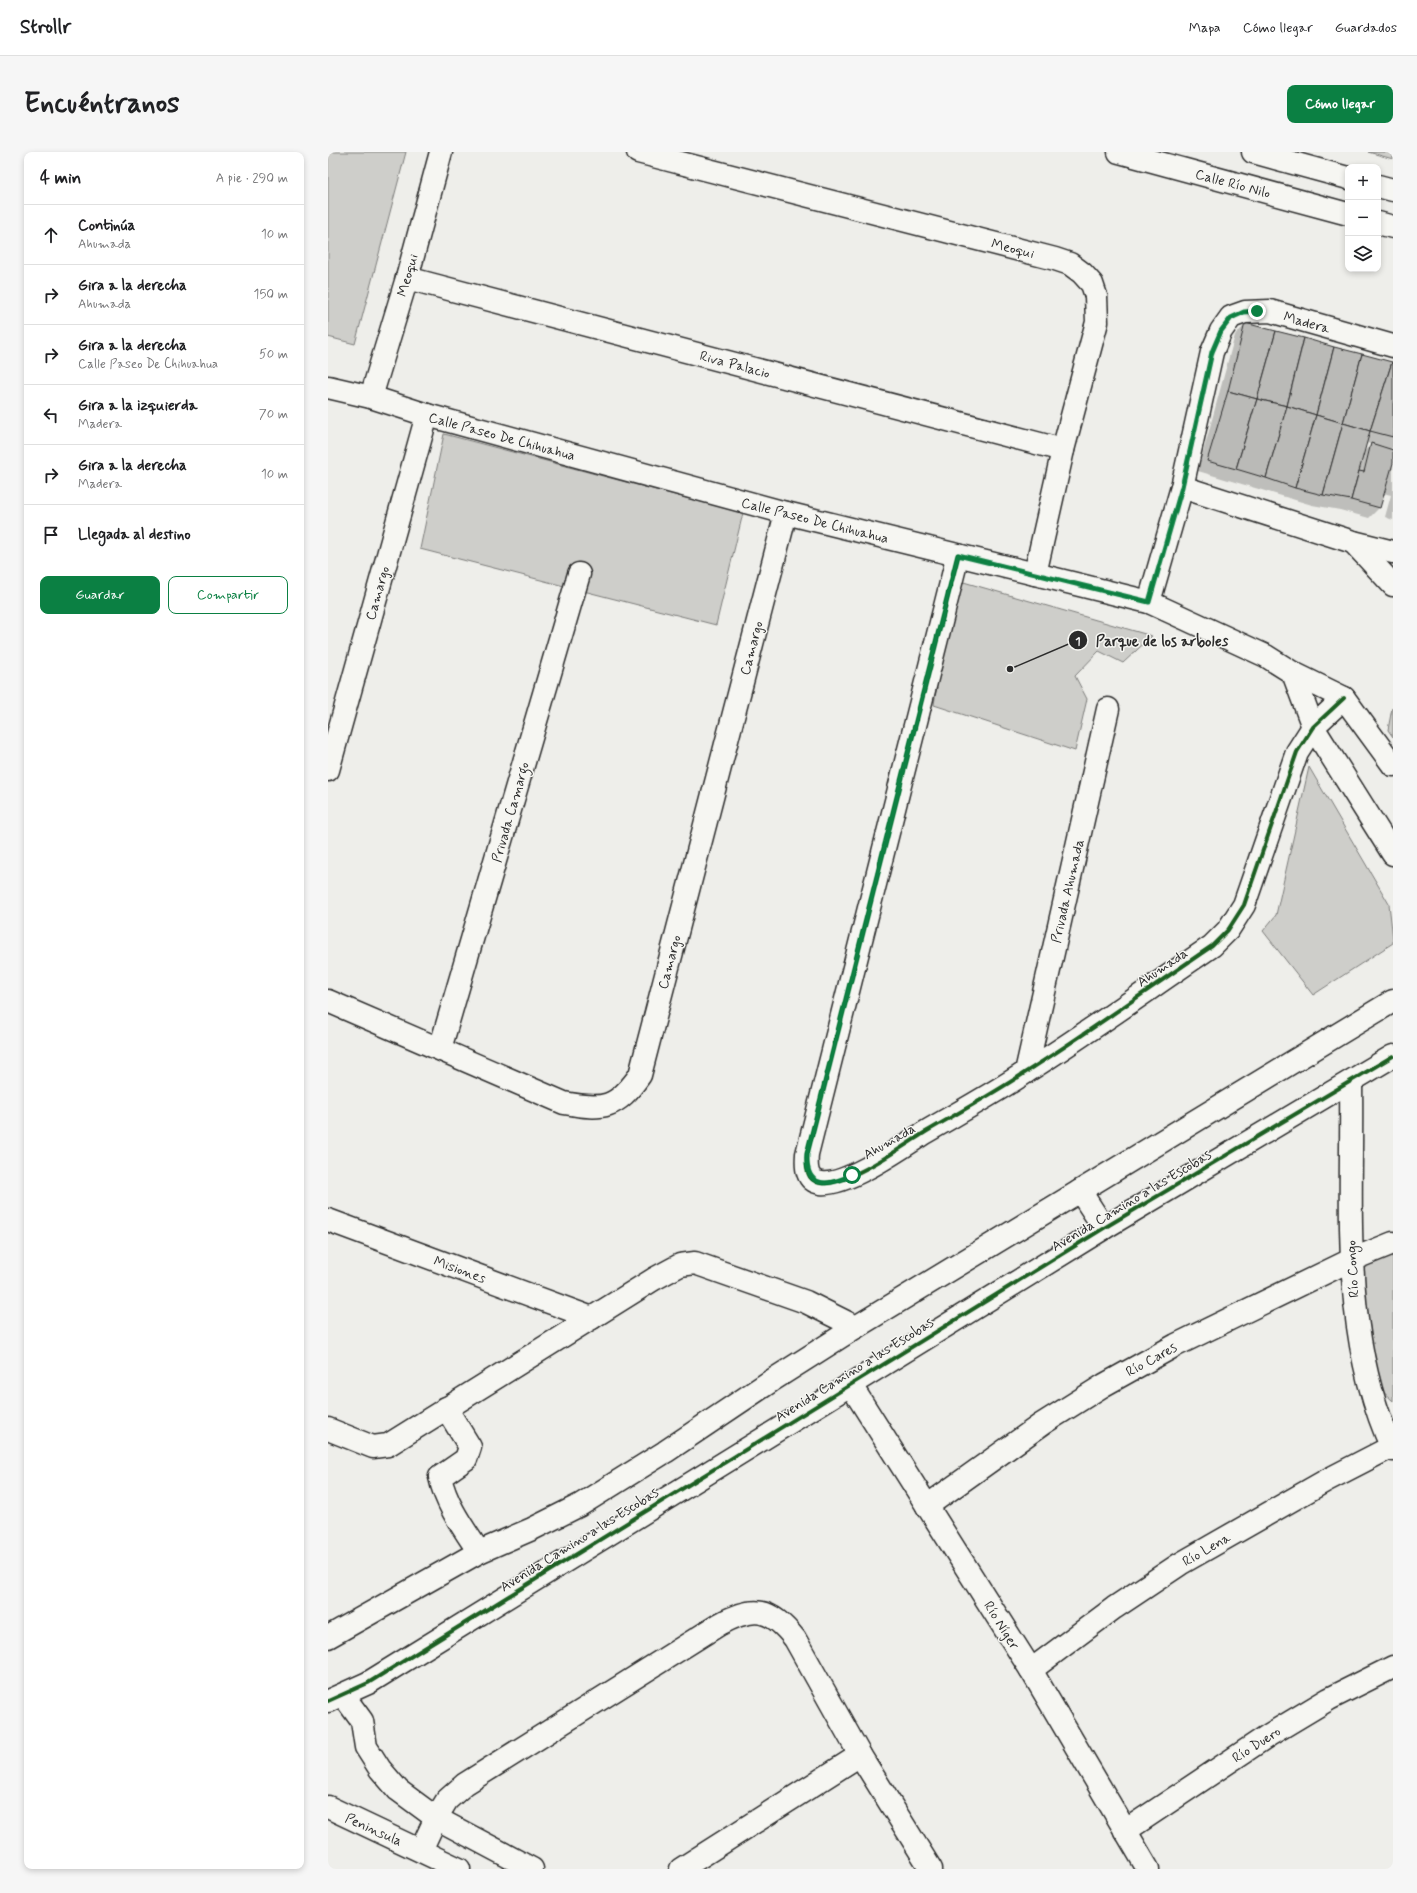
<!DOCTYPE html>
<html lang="es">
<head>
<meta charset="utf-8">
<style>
	:root { --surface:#fff; --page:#f6f6f6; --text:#202124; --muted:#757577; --line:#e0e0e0; --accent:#0b8043 }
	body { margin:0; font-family:Mynerve,sans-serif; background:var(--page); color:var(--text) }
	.controls { position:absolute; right:12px; top:12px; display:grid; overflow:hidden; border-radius:8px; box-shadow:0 2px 6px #0003 }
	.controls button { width:36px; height:36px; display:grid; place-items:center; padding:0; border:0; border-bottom:1px solid var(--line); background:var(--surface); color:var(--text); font:20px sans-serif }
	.stop { position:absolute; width:12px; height:12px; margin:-9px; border:3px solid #0b8043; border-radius:50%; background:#fff }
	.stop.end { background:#0b8043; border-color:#fff; box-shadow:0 1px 4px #0008 }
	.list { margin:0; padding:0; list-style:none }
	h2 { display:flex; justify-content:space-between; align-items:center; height:52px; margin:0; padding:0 16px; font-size:17px }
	h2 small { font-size:13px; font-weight:400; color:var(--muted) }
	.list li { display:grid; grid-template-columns:26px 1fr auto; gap:12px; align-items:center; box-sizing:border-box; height:60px; padding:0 16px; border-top:1px solid var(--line) }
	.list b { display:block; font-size:15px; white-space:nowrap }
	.list p { margin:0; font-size:13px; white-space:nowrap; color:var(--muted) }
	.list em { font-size:13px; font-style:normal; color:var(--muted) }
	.actions { display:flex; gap:8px; padding:12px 16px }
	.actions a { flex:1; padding:9px 0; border:1px solid var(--accent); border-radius:8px; text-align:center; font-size:14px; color:var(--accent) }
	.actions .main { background:var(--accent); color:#fff }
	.icon { flex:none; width:22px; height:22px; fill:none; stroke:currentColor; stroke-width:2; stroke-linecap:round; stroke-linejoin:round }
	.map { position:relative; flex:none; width:1065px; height:1717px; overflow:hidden; border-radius:8px }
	header { display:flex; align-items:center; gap:24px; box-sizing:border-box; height:56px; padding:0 20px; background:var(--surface); border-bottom:1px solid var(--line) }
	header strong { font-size:19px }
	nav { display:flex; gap:22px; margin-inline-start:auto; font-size:14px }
	.intro { display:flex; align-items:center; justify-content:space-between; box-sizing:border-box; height:96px; padding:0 24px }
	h1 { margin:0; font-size:28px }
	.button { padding:10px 18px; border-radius:8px; background:var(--accent); color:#fff; font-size:14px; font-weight:700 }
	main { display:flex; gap:24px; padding:0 24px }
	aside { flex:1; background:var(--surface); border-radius:8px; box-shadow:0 2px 6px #0003 }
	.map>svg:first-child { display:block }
	.green { fill:#cececa; stroke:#7c7c7a }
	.shadow { fill:#0003; fill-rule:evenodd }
	.building { fill:#babab7; stroke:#2b2b2b }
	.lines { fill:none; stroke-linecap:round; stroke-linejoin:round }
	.minor-casing { stroke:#2b2b2b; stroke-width:25 }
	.tertiary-casing { stroke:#2b2b2b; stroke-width:25 }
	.minor { stroke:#f6f6f2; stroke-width:22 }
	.tertiary { stroke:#f6f6f2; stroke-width:22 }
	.cycleway-casing { stroke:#f6f6f2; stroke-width:6 }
	.cycleway { stroke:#1b5e20; stroke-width:4 }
	.route { stroke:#0b8043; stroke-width:5 }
	.labels { text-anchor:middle; stroke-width:3; stroke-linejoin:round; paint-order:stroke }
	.street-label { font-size:14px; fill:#2b2b2b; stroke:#f6f6f2 }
	.leader { fill:none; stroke:#2b2b2b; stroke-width:1.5 }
	.callout-dot { fill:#2b2b2b; stroke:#f6f6f2; stroke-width:1.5 }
	.mark-label { font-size:12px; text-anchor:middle; font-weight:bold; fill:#fff }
	.callout-label { font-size:15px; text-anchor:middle; font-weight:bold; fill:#2b2b2b; stroke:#f6f6f2; stroke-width:3; stroke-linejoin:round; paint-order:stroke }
</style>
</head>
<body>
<header>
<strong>Strollr</strong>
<nav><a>Mapa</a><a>Cómo llegar</a><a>Guardados</a></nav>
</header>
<div class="intro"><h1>Encuéntranos</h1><a class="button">Cómo llegar</a></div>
<main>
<aside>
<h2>4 min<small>A pie · 290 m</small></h2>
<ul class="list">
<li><svg class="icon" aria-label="ahead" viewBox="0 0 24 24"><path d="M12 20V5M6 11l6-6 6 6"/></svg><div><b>Continúa</b><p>Ahumada</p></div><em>10 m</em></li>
<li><svg class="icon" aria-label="right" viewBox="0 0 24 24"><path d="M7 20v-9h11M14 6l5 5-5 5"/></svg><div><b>Gira a la derecha</b><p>Ahumada</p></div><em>150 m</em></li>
<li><svg class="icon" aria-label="right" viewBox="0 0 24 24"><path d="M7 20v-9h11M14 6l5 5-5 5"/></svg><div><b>Gira a la derecha</b><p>Calle Paseo De Chihuahua</p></div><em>50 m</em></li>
<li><svg class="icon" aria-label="left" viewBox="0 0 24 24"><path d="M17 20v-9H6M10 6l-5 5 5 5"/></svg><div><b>Gira a la izquierda</b><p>Madera</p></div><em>70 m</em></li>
<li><svg class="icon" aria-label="right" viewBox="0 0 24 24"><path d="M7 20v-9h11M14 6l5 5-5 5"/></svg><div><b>Gira a la derecha</b><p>Madera</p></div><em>10 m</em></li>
<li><svg class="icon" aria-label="arrive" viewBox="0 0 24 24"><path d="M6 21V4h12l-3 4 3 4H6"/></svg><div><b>Llegada al destino</b></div></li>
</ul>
<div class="actions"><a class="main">Guardar</a><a>Compartir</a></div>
</aside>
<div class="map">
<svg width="1065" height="1717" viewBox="0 0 1065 1717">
	<rect width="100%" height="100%" fill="#eeeeea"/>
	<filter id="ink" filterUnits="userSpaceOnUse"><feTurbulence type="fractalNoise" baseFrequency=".025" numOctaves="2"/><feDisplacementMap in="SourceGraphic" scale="8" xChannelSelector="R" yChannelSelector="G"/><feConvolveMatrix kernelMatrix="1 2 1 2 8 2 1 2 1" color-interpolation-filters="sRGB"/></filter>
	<g filter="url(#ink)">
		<g class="green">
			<path d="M0 0H78L27 192 0 185Z"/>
			<path d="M1040 0H1065V7Z"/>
			<path d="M116 282 415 361 388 473 92 397Z"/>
			<path d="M625 427 824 484 795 511 771 499 747 524 759 547 747 599 606 553Z"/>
			<path d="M1064 556 1065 558V585L1060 578Z"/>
			<path d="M981 615 1061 752 1065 787V791L985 843 935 779 948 763Z"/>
			<path d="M1047 1094 1065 1098V1249L1050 1235 1034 1117Z"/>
		</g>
		<path class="shadow" d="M918 172 1065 211V295L1062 298 1065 299V368L1057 365 1063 343 1055 341 1051 356 1041 366 1012 358 984 353 870 319 907 183ZM1038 291 1043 292 1035 301Z"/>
		<g class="building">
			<path d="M917 171 948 179 929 247 900 239Z"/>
			<path d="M948 179 976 186 959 254 929 247Z"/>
			<path d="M976 186 1006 195 988 263 959 254Z"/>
			<path d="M1006 195 1034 202 1015 271 988 263Z"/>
			<path d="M1034 202 1064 210 1042 279 1015 271Z"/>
			<path d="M1064 210H1065V285L1042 279Z"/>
			<path d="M900 239 929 247 908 317 879 309Z"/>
			<path d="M929 247 959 254 938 326 908 317Z"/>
			<path d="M959 254 988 263 967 336 938 326Z"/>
			<path d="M988 263 1015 271 995 343 967 336Z"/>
			<path d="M1015 271 1042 279 1023 348 995 343Z"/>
			<path d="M1043 291 1065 298V311L1052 356 1023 348 1031 319 1036 320Z"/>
		</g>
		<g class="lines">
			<defs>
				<g id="minor">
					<path d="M310 0 727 107 742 112 754 121 764 132 768 144 769 170 735 298 707 422"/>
					<path d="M79 126 735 298"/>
					<path d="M0 235 43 245 99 263 458 361 821 450 938 504 965 521 1016 546 1065 613"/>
					<path d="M43 245 79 126 113 0"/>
					<path d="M854 335 1025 390 1065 400"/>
					<path d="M1025 390 1065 433"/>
					<path d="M630 403 479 1002C478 1015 478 1029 493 1031 519 1034 574 995 596 981 630 961 665 942 698 920 761 880 822 836 884 794L900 778 916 753 969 600 985 575 1016 546"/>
					<path d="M821 450 854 335 884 200 893 179 903 165 917 160 942 159 1065 194"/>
					<path d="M965 521 985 575 1065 702"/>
					<path d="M0 618 99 263"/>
					<path d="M0 849 236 951C276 958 288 957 312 923L458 361"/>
					<path d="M112 897 251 422"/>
					<path d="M698 920 780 557"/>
					<path d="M1023 930C1025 1054 1011 1182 1065 1298"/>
					<path d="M0 1068 264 1166"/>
					<path d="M522 1232 703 1518 820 1717"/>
					<path d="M118 1256 142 1295 138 1307 112 1325C118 1353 136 1377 151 1400"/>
					<path d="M0 1277 45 1295 60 1293 326 1127 352 1113 367 1111 478 1150 528 1175"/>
					<path d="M599 1354 714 1272 776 1233 848 1193 1023 1108 1065 1091"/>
					<path d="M703 1518 786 1456 852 1412 999 1328 1065 1294"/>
					<path d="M15 1543 34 1569 38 1595 52 1617 70 1638 108 1666 204 1717"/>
					<path d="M0 1655 131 1717"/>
					<path d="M797 1679 941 1583 1001 1547 1065 1515"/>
					<path d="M93 1698 108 1666 119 1648 137 1632 392 1472C426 1453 443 1456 467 1487L532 1603 603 1717"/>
					<path d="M353 1717 532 1603"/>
				</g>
				<g id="tertiary">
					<path d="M791 0 1020 62"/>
					<path d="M925 0 1020 26"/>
					<path d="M1050 34 1065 38"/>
					<path d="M1050 71 1065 75"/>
					<path d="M752 1039 776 1076"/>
					<path d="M0 1485 151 1400 204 1377 252 1353 337 1300 443 1229 528 1175 1065 849"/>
					<path d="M0 1549 40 1531 776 1076 1065 904"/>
				</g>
			</defs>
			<use href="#minor" class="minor-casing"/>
			<use href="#tertiary" class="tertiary-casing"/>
			<use href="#minor" class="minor"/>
			<use href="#tertiary" class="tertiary"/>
			<defs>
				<g id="cycleway">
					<path d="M630 403 479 1002C478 1015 478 1029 493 1031 519 1034 574 995 596 981 630 961 665 942 698 920 761 880 822 836 884 794L900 778 916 753 969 600 985 575 1016 546"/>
					<path d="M0 1549 40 1531 776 1076 1065 904"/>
				</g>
			</defs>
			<use href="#cycleway" class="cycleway-casing"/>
			<use href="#cycleway" class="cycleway"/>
		</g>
	</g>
	<g class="lines" filter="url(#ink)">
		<path class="route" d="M524 1023C499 1035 477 1037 479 1002L630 403 821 450 854 335 884 200 893 179 903 166 916 160 929 159"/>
	</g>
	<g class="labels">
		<g class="street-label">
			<text transform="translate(905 31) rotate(15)" y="5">Calle Río Nilo</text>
			<text transform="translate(685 96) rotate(14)" y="5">Meoqui</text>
			<text transform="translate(79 123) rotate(-74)" y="5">Meoqui</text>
			<text transform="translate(979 170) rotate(16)" y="5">Madera</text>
			<text transform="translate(407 212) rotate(15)" y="5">Riva Palacio</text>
			<text transform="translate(174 284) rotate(15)" y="5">Calle Paseo De Chihuahua</text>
			<text transform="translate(487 368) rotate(14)" y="5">Calle Paseo De Chihuahua</text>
			<text transform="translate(49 441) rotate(-74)" y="5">Camargo</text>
			<text transform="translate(423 496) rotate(-75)" y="5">Camargo</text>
			<text transform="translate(182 660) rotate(-74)" y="5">Privada Camargo</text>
			<text transform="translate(739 739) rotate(-77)" y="5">Privada Ahumada</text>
			<text transform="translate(341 810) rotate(-75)" y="5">Camargo</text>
			<text transform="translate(834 815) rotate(-34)" y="5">Ahumada</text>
			<text transform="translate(561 989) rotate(-30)" y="5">Ahumada</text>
			<text transform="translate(803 1048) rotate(-31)" y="5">Avenida Camino a las Escobas</text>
			<text transform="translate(132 1117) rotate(20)" y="5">Misiones</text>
			<text transform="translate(1024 1117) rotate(-93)" y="5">Río Congo</text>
			<text transform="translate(823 1207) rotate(-29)" y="5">Río Cares</text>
			<text transform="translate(526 1217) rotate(-32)" y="5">Avenida Camino a las Escobas</text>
			<text transform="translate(251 1387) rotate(-32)" y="5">Avenida Camino a las Escobas</text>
			<text transform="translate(878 1397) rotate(-30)" y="5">Río Lena</text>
			<text transform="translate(674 1473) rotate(58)" y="5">Río Níger</text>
			<text transform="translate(928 1592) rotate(-33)" y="5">Río Duero</text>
			<text transform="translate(46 1677) rotate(24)" y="5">Peninsula</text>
		</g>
	</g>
	<path class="leader" d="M682 517L750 488"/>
	<g class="callout-dot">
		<circle cx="682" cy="517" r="4"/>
		<circle cx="750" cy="488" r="10"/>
	</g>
	<g class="mark-label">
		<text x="750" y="493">1</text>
	</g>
	<g class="callout-label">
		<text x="834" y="494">Parque de los arboles</text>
	</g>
</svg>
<div class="controls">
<button>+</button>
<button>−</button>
<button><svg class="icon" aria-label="layers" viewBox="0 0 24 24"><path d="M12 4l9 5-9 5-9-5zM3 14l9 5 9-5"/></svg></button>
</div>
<div class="stop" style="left:524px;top:1023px"></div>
<div class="stop end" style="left:929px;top:159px"></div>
</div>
</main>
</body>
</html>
